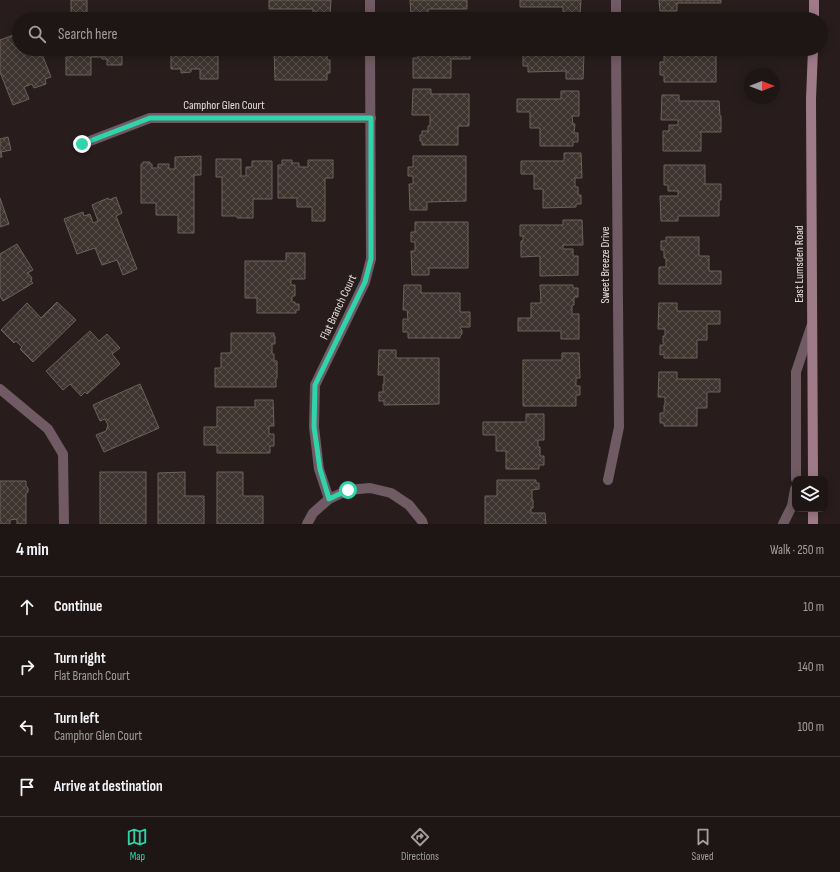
<!DOCTYPE html>
<html lang="en">
<head>
<meta charset="utf-8">
<style>
	:root { --surface:#1e1615; --page:#261f1e; --text:#f1f3f6; --muted:#a19fa0; --line:#3c3534; --accent:#2fd4aa }
	body { margin:0; font-family:"Sofia Sans Condensed",sans-serif; background:var(--page); color:var(--text) }
	.controls { position:absolute; right:12px; bottom:12px; display:grid; overflow:hidden; border-radius:8px; box-shadow:0 2px 10px #0003 }
	.controls button { width:36px; height:36px; display:grid; place-items:center; padding:0; border:0; border-bottom:1px solid var(--line); background:var(--surface); color:var(--text); font:20px sans-serif }
	.compass { position:absolute; left:744px; top:68px; width:36px; height:36px; border-radius:50%; background:var(--surface); box-shadow:0 2px 10px #0003; rotate:90deg }
	.stop { position:absolute; width:12px; height:12px; margin:-9px; border:3px solid #2fd4aa; border-radius:50%; background:#fff }
	.stop.end { background:#2fd4aa; border-color:#fff; box-shadow:0 1px 4px #0008 }
	.list { margin:0; padding:0; list-style:none }
	h2 { display:flex; justify-content:space-between; align-items:center; height:52px; margin:0; padding:0 16px; font-size:17px }
	h2 small { font-size:13px; font-weight:400; color:var(--muted) }
	.list li { display:grid; grid-template-columns:26px 1fr auto; gap:12px; align-items:center; box-sizing:border-box; height:60px; padding:0 16px; border-top:1px solid var(--line) }
	.list b { display:block; font-size:15px; white-space:nowrap }
	.list p { margin:0; font-size:13px; white-space:nowrap; color:var(--muted) }
	.list em { font-size:13px; font-style:normal; color:var(--muted) }
	.icon { flex:none; width:22px; height:22px; fill:none; stroke:currentColor; stroke-width:2; stroke-linecap:round; stroke-linejoin:round }
	.map { position:relative; flex:none; width:840px; height:524px; overflow:hidden }
	.search { position:absolute; background:var(--surface); box-shadow:0 2px 10px #0003; left:12px; right:12px; top:12px; height:44px; display:flex; align-items:center; gap:10px; box-sizing:border-box; padding:0 14px; border-radius:22px; color:var(--muted); font-size:15px }
	.sheet { height:292px; background:var(--surface) }
	nav { display:flex; justify-content:space-around; align-items:center; box-sizing:border-box; height:56px; border-top:1px solid var(--line); background:var(--surface); font-size:11px; color:var(--muted) }
	nav a { display:grid; justify-items:center; gap:2px }
	nav .on { color:var(--accent) }
	.map>svg:first-child { display:block }
	.building { fill:url(#building-cross-hatch); stroke:#6d625b }
	.lines { fill:none; stroke-linecap:round; stroke-linejoin:round }
	.street { stroke:#705a63; stroke-width:10 }
	.secondary { stroke:#9f7b89; stroke-width:10 }
	.route { stroke:#2fd4aa; stroke-width:5 }
	.labels { text-anchor:middle; stroke-width:3; stroke-linejoin:round; paint-order:stroke }
	.street-label { font-size:12px; fill:#e5dddd; stroke:#281d1c }
</style>
</head>
<body>
<div class="map">
<svg width="840" height="524" viewBox="0 0 840 524">
	<defs>
		<pattern id="building-cross-hatch" width="8" height="8" patternUnits="userSpaceOnUse"><rect width="8" height="8" fill="#3e342e"/><path d="M0 0l8 8M0 8l8-8" fill="none" stroke="#5a514c"/></pattern>
	</defs>
	<rect width="100%" height="100%" fill="#281d1c"/>
	<g class="building">
		<rect x="71" y="0" width="16" height="19"/>
		<path d="M269 0H331L330 17H313V9H269Z"/>
		<path d="M410 0H467V9H428V17H411Z"/>
		<path d="M520 0H581L580 15H563V7H520Z"/>
		<path d="M659 0H721V3H677V11H660Z"/>
		<rect x="171" y="16" width="46" height="3"/>
		<path d="M19 33V49H40L51 77 45 79 46 84 34 88 32 84 24 87 29 99 13 105 0 72V40Z"/>
		<path d="M71 49H122V65H107V59H102V57H91V75H66V57H71Z"/>
		<path d="M171 49H217V54H218V79H200V69H191V72L181 73V69H171Z"/>
		<path d="M274 49H331V52H327V60H330V73H327V80H275Z"/>
		<path d="M427 49H470V59H451V78H413V58H418V52H427Z"/>
		<path d="M523 49H581V54H584L583 79H566V71L528 72V66H523Z"/>
		<path d="M660 49H716V82H664V75H660V62H664V52H660Z"/>
		<path d="M413 89H431V94H469V126H458V145H422V141H420V135H422V131H428V126H430V115H412Z"/>
		<path d="M561 91H579V116H572L573 124H575L574 133H578V142H573V146H540V128H530V112H517V99H561Z"/>
		<path d="M662 95H679V101H719L720 116H721V132H701V151H663V131H669V125H678V120H661Z"/>
		<path d="M8 137 11 150 1 152 2 157H0V139Z"/>
		<path d="M564 153H581L582 178H575V187H578V195H581V204H576V207L543 208V189H534V174H521V161H564Z"/>
		<path d="M201 156V175H194V233H178V215H156V203H141V164H143V162H150V164H152V168H158V164H169V169H175V157Z"/>
		<path d="M413 156H466V201L427 202V210H410L409 184H413V176H408V167H413Z"/>
		<path d="M216 159H241V176H246V167H252V161H272V199H253V218H237V216H222V177H216Z"/>
		<path d="M282 160H292V163H299V167H308V160H333V178H325V221H312V207H297V198H278V165H282Z"/>
		<path d="M664 165H705V184H721V200H719V216H678V221H661L660 196H678V191H668V185H664Z"/>
		<path d="M116 197 122 213 116 216 137 269 123 275 117 260 102 265 95 248 77 254 64 219 83 212 84 216 90 214 93 223 98 221 92 205 108 198 109 200Z"/>
		<path d="M0 198 9 224 0 227Z"/>
		<path d="M563 220H582L583 245H563V249H573V256H578V275L540 276V256L521 257V241H523V236H520V225H563Z"/>
		<path d="M415 222H468V268H429V275H412L411 251H415V242H411V232H415Z"/>
		<path d="M666 237H699V256H709V271H721V284H659V267H666V258H664V250H661V241H666Z"/>
		<path d="M17 244 33 270 27 273 29 274 32 278 31 281 33 283 3 301 0 296V254Z"/>
		<path d="M286 253H305V279H291V285H295V296H292V302H295V304H299V310H296V313H257V298H245V261H286Z"/>
		<path d="M404 285H421V293H460V312H470V327H460V328L462 330V334L460 336V338H408V332H403V319H408L407 310H403Z"/>
		<path d="M540 285H573V288H578V297H574V305H572V314H579V339H561V331H518V318H531V303H541Z"/>
		<path d="M57 302 76 320 33 362 20 349 22 347 16 341 14 343 1 330 27 303 41 318Z"/>
		<path d="M659 303H677V311H720V324H707V340H697V358H664V354L660 355V345H664V343H663V336H665V329H658Z"/>
		<path d="M90 331 99 341 107 334 120 348 112 354 120 364 87 394 85 392 81 396 70 384 63 390 46 371Z"/>
		<path d="M231 333H274V336H275V344H272V354H274V361H277V378H276V387H215V368H221V353H231Z"/>
		<path d="M379 350H396V358H439V404L384 405V401H379V392H383V384H384V375H378Z"/>
		<path d="M562 353H579L580 378H576V386H580V395H576V406H523V360H562Z"/>
		<path d="M659 372H677V379H720V392H707V408H697V426H664V423H660V413H664V405H665V397H658Z"/>
		<path d="M140 384 159 428 104 452 96 435 106 431 108 425 105 419 100 421 93 405Z"/>
		<path d="M255 400H273L274 426H269V434H274V446H270V453H217V445H204V427H217V407H255Z"/>
		<path d="M526 414H544V440H538V447H540V456H544V465H539V469H506V451H496V435H483V422H526Z"/>
		<rect x="100" y="472" width="46" height="52"/>
		<path d="M185 472V496H204V524H158V473Z"/>
		<path d="M217 472H243V496H263V524H217Z"/>
		<path d="M497 480H536V483H539V489L532 490V500H533V508H531V513H545L546 524H485V496H497Z"/>
		<path d="M0 481H26V486L28 488V492L26 493V524H17V519L10 520V524H0Z"/>
	</g>
	<g class="lines">
		<g class="street">
			<path d="M370 0V19"/>
			<path d="M616 0V19"/>
			<path d="M82 144 150 118H371"/>
			<path d="M0 389 48 429 63 454 64 524"/>
			<path d="M796 479V372L811 327"/>
			<path d="M608 480 619 427 616 49"/>
			<path d="M329 499 319 469 314 427 315 385 365 282 371 259 370 49"/>
			<path d="M307 524 313 513 329 499 348 490 370 488 391 493 409 505 422 521 423 524"/>
			<path d="M783 524 792 506 795 489"/>
		</g>
		<g class="secondary">
			<path d="M814 19V0"/>
			<path d="M813 479 811 99 813 49"/>
			<path d="M813 509V524"/>
		</g>
	</g>
	<g class="lines">
		<path class="route" d="M82 144 150 118H371V259L365 282 315 385 314 427 320 469 329 499 348 490"/>
	</g>
	<g class="labels">
		<g class="street-label">
			<text x="224" y="109">Camphor Glen Court</text>
			<text transform="translate(799 264) rotate(-90)" y="4">East Lumsden Road</text>
			<text transform="translate(605 265) rotate(-90)" y="4">Sweet Breeze Drive</text>
			<text transform="translate(338 307) rotate(-65)" y="4">Flat Branch Court</text>
		</g>
	</g>
</svg>
<div class="controls">
<button><svg class="icon" aria-label="layers" viewBox="0 0 24 24"><path d="M12 4l9 5-9 5-9-5zM3 14l9 5 9-5"/></svg></button>
</div>
<svg class="compass" viewBox="-18 -18 36 36"><path d="M0-13l5 13h-10z" fill="#e53935"/><path d="M0 13l5-13h-10z" fill="#a19fa0"/></svg>
<div class="stop" style="left:348px;top:490px"></div>
<div class="stop end" style="left:82px;top:144px"></div>
<div class="search"><svg class="icon" aria-label="search" viewBox="0 0 24 24"><circle cx="10" cy="10" r="6"/><path d="M15 15l6 6"/></svg>Search here</div>
</div>
<section class="sheet">
<h2>4 min<small>Walk · 250 m</small></h2>
<ul class="list">
<li><svg class="icon" aria-label="ahead" viewBox="0 0 24 24"><path d="M12 20V5M6 11l6-6 6 6"/></svg><div><b>Continue</b></div><em>10 m</em></li>
<li><svg class="icon" aria-label="right" viewBox="0 0 24 24"><path d="M7 20v-9h11M14 6l5 5-5 5"/></svg><div><b>Turn right</b><p>Flat Branch Court</p></div><em>140 m</em></li>
<li><svg class="icon" aria-label="left" viewBox="0 0 24 24"><path d="M17 20v-9H6M10 6l-5 5 5 5"/></svg><div><b>Turn left</b><p>Camphor Glen Court</p></div><em>100 m</em></li>
<li><svg class="icon" aria-label="arrive" viewBox="0 0 24 24"><path d="M6 21V4h12l-3 4 3 4H6"/></svg><div><b>Arrive at destination</b></div></li>
</ul>
</section>
<nav>
<a class="on"><svg class="icon" aria-label="map" viewBox="0 0 24 24"><path d="M3 6l6-2 6 2 6-2v14l-6 2-6-2-6 2zM9 4v14M15 6v14"/></svg>Map</a>
<a><svg class="icon" aria-label="directions" viewBox="0 0 24 24"><path d="M12 3l9 9-9 9-9-9zM9 14v-3h6M13 9l2 2-2 2"/></svg>Directions</a>
<a><svg class="icon" aria-label="saved" viewBox="0 0 24 24"><path d="M7 4h10v16l-5-4-5 4z"/></svg>Saved</a>
</nav>
</body>
</html>
